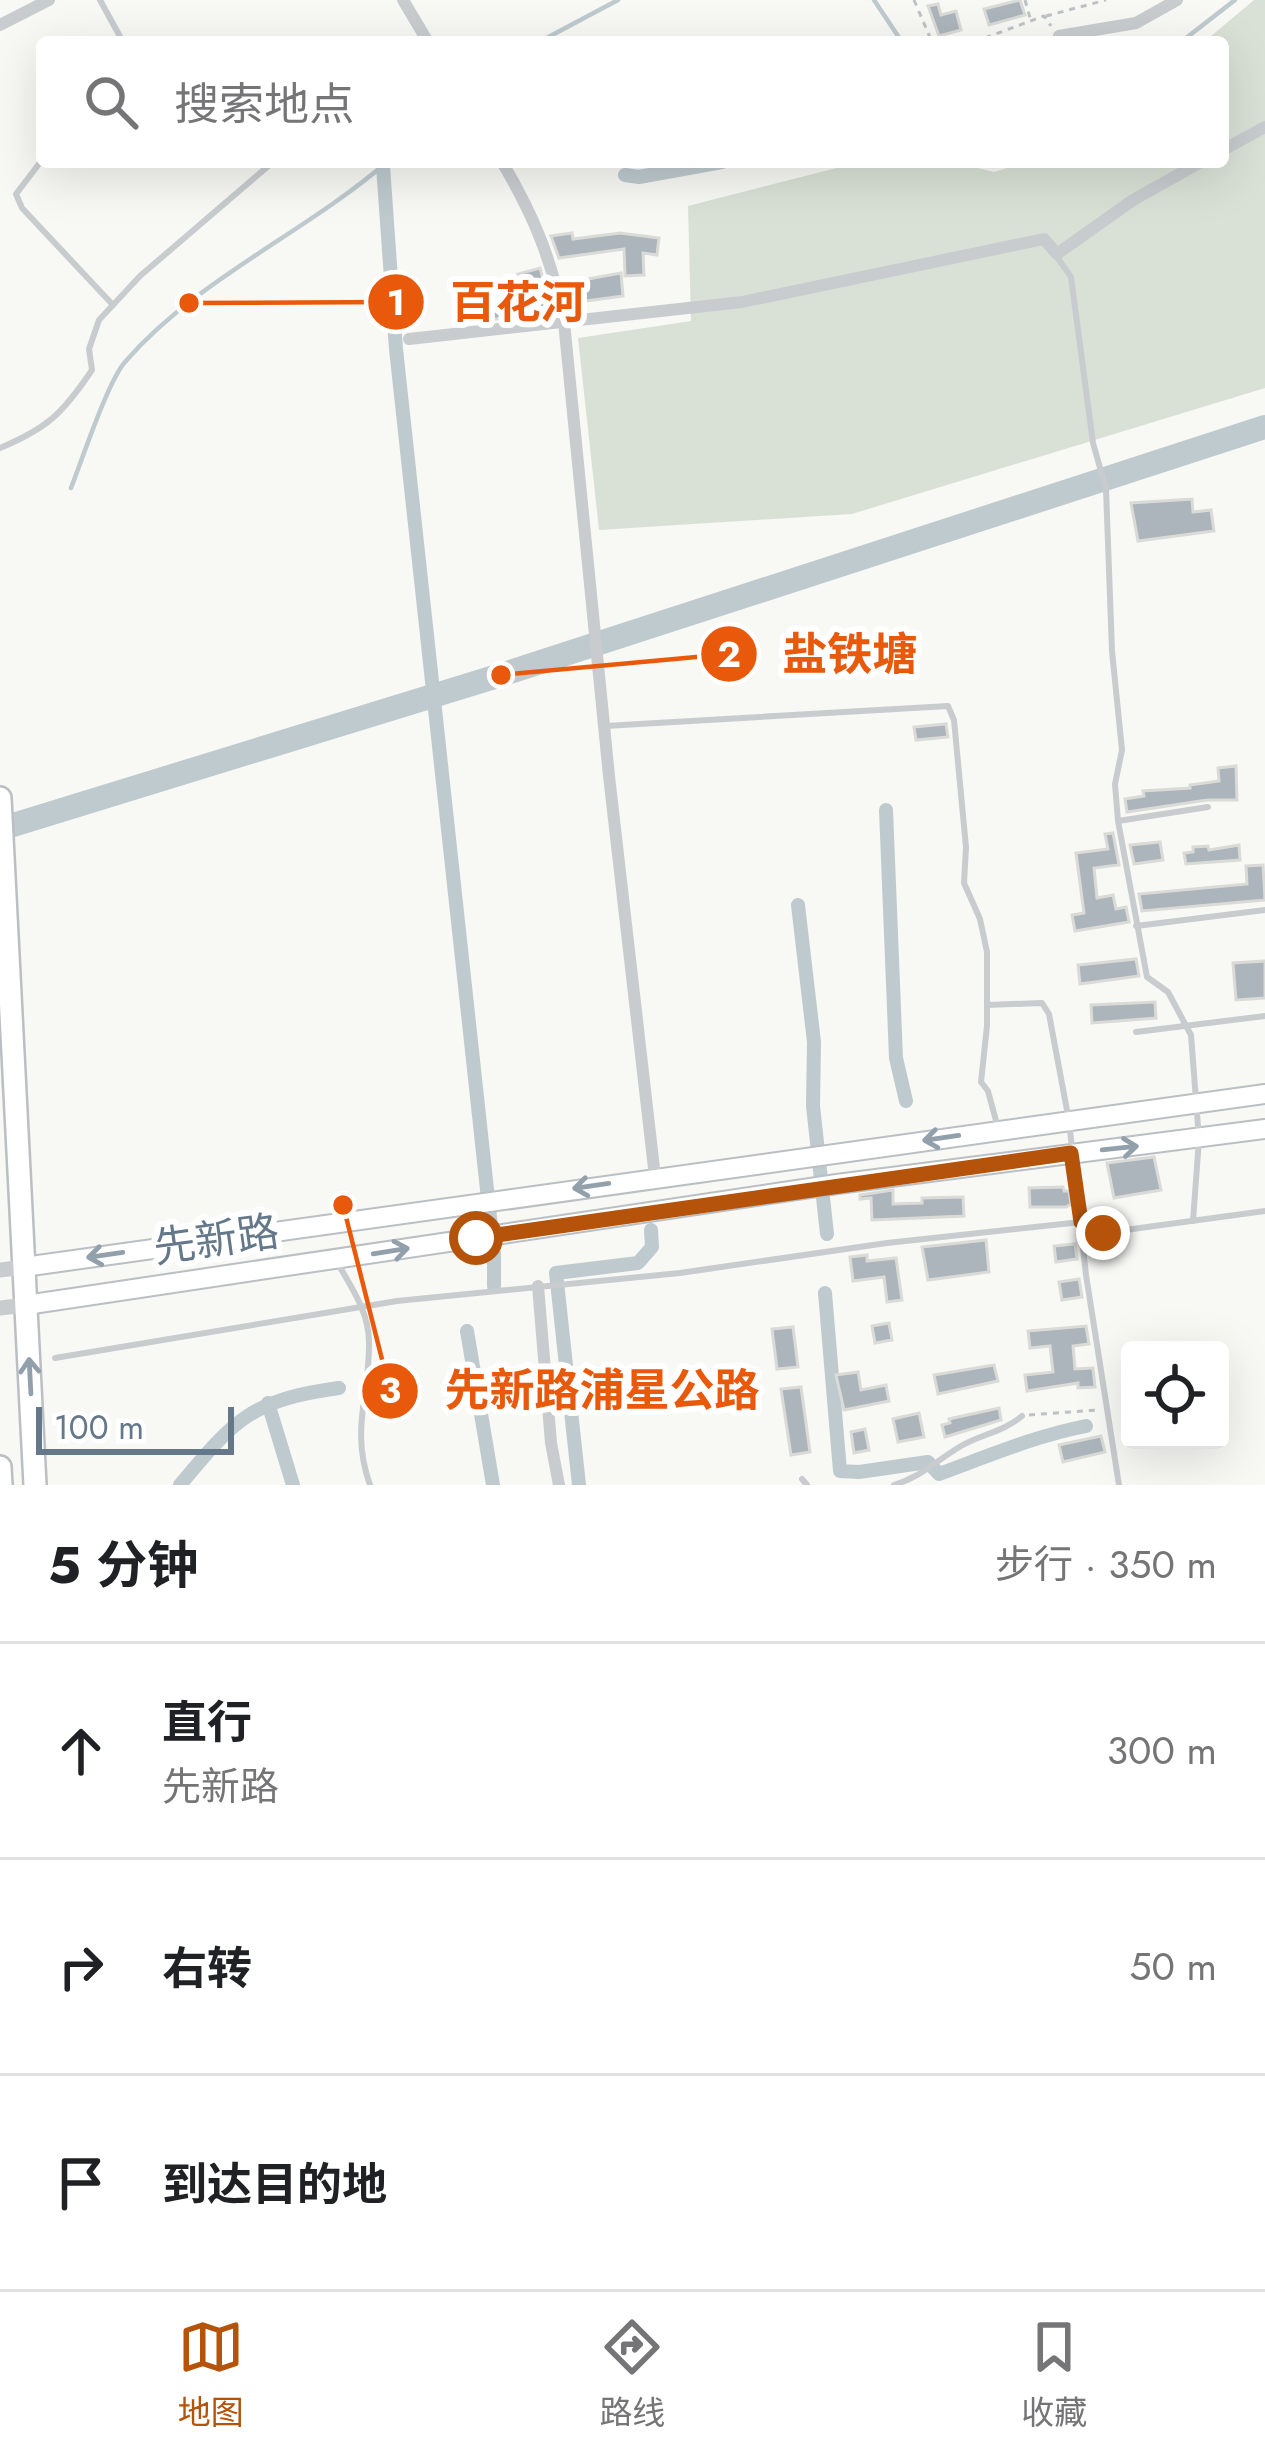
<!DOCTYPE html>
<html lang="zh">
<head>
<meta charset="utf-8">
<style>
	:root { --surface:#fff; --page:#f6f6f6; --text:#202124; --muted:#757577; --line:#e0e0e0; --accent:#b45309 }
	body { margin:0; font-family:Jost,"Noto Sans SC",sans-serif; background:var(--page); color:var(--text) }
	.controls { position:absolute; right:36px; bottom:36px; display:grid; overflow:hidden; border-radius:12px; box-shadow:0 12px 48px #0002 }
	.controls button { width:108px; height:108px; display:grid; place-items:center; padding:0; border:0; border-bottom:3px solid var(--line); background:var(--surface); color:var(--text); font:60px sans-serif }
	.scale { position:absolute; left:36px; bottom:30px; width:198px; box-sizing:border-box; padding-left:12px; border:6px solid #647889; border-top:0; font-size:33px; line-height:42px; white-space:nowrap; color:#647889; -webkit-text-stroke:9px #fff; paint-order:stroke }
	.stop { position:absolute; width:36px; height:36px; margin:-27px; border:9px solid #b45309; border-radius:50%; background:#fff }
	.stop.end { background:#b45309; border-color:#fff; box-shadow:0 3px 12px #0008 }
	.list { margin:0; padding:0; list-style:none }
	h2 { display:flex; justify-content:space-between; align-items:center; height:156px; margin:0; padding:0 48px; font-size:51px }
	h2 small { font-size:39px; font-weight:400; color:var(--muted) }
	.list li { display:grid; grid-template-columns:78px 1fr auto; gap:36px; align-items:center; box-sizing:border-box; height:216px; padding:0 48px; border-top:3px solid var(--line) }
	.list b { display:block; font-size:45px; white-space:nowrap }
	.list p { margin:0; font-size:39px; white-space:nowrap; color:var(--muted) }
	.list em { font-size:39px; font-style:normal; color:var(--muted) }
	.icon { flex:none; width:66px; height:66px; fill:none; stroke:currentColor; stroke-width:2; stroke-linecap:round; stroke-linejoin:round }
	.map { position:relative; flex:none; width:1265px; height:1485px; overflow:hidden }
	.search { position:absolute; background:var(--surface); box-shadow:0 12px 48px #0002; left:36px; right:36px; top:36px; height:132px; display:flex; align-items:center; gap:30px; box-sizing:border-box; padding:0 42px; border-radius:12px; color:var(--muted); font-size:45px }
	.sheet { height:804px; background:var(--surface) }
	nav { display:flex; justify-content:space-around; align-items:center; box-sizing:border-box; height:168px; border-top:3px solid var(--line); background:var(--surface); font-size:33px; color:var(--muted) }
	nav a { display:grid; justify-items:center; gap:6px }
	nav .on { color:var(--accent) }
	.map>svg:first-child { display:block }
	.green { fill:#d9e1d6 }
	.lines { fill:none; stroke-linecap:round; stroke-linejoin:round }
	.stream { stroke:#becace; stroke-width:4.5 }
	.canal { stroke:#becace; stroke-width:14 }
	.river { stroke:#becace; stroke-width:24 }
	.building { fill:#abb5bb; stroke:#dadad7; stroke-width:3 }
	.secondary-casing { stroke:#babfc4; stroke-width:22 }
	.primary-casing { stroke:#bbbfc3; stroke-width:26 }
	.path { stroke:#bfc2c4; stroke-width:3; stroke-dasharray:6 6; stroke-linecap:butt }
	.service { stroke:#c8cccf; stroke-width:6 }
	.minor { stroke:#c8cccf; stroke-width:12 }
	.tertiary { stroke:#c8cccf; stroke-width:15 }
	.secondary { stroke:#fff; stroke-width:18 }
	.primary { stroke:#fff; stroke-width:21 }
	.oneway { stroke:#92a0ac }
	.route { stroke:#b45309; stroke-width:15 }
	.labels { text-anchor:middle; stroke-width:12; stroke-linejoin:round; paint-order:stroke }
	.street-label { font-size:42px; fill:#647889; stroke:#fff }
	.leader { fill:none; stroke:#e8590c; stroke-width:4.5 }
	.callout-dot { fill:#e8590c; stroke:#fff; stroke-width:4.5 }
	.mark-label { font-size:36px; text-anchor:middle; font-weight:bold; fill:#fff }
	.callout-label { font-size:45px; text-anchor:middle; font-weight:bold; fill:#e8590c; stroke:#fff; stroke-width:12; stroke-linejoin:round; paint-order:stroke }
</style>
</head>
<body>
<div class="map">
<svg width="1265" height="1485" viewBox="0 0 1265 1485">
	<rect width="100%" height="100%" fill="#f8f8f5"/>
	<path class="green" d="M1254 0H1265V388L852 514 599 530 578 338 691 321 688 206 860 162H951L994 172 1027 162H1223V42H1204Z"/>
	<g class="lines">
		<g class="stream">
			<path d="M874 0 902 42"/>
			<path d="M539 42 618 0"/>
			<path d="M1181 42 1235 0"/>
			<path d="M71 488C82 460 108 381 125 362 197 279 305 233 387 162"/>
		</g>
		<g class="canal">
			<path d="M383 166 396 349 494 1254V1286"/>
			<path d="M625 175 639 177 722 162"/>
			<path d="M886 810 896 1058 906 1101"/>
			<path d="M798 905 814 1042 813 1106 827 1234"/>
			<path d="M825 1293 840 1471 859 1472 928 1462 939 1474C988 1456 1035 1436 1086 1426"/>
			<path d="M467 1331 493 1485"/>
			<path d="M268 1403 293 1485"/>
			<path d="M180 1485C235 1419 251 1400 339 1388"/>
			<path d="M579 1485 556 1273 638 1263 652 1247 651 1230"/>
		</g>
		<path class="river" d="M0 829 501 675 1265 427"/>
	</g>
	<g class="building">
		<path d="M1020 0 1025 15 989 25 984 9Z"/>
		<path d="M938 4 941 15 956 11 961 30 939 36 928 6Z"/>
		<path d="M572 233 573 239 620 233 659 238 657 255 643 253 644 275 625 276 624 249 559 258 551 236Z"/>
		<path d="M540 268 550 305 506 318 474 321 470 311 524 293 518 274Z"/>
		<path d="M621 273 623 296 571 303 566 283Z"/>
		<path d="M1192 499 1193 512 1211 510 1214 531 1138 541 1131 503Z"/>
		<path d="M946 724 948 737 916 740 914 727Z"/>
		<path d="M1236 766 1237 800H1207L1127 812 1125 799 1144 796 1143 791 1190 788V785L1219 781 1218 768Z"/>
		<path d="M1113 833 1119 865 1094 868 1097 898 1113 895 1116 909 1126 907 1129 922 1075 931 1072 915 1084 913 1076 853 1108 849 1105 834Z"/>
		<path d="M1160 842 1163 860 1134 864 1130 845Z"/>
		<path d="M1239 845 1240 860 1186 864 1184 853 1193 852V847L1208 846 1209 850Z"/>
		<path d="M1263 865 1265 900 1142 911 1139 894 1247 884 1246 866Z"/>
		<path d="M1136 959 1139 976 1080 984 1078 965Z"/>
		<path d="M1265 961V998L1236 1000 1233 963Z"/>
		<path d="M1155 1002 1156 1018 1092 1023 1091 1005Z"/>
		<path d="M1154 1157 1161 1190 1114 1198 1107 1163Z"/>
		<path d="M1063 1187 1064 1191H1069L1071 1204 1066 1207H1030L1029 1188Z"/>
		<path d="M893 1190V1204L922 1203V1198L963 1197 964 1216 872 1220 871 1198 860 1199V1195Z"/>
		<path d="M986 1240 989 1272 928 1280 922 1247Z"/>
		<path d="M1075 1244 1077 1259 1056 1262 1054 1246Z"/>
		<path d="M867 1255V1261L896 1258 902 1300 887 1302 884 1277 853 1281 850 1257Z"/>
		<path d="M1079 1279 1082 1297 1062 1300 1059 1282Z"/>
		<path d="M889 1323 892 1340 875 1343 872 1326Z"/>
		<path d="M1086 1326 1089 1344 1073 1346 1075 1369 1093 1368 1095 1387 1078 1388V1383L1027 1391 1025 1375 1053 1372 1050 1346 1030 1348 1028 1331Z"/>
		<path d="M793 1327 798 1367 777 1369 772 1329Z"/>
		<path d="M994 1365 998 1381 938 1394 934 1375Z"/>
		<path d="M858 1372 861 1390 886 1385 889 1401 844 1410 836 1375Z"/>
		<path d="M801 1387 810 1452 791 1455 781 1389Z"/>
		<path d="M999 1408 1001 1420 945 1437 942 1425 950 1423 949 1419Z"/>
		<path d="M919 1413 924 1437 898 1442 893 1419Z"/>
		<path d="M865 1429 869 1450 854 1453 851 1432Z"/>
		<path d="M1101 1436 1105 1452 1063 1462 1059 1445Z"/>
	</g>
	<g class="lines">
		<defs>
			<g id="secondary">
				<path d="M24 1267 1265 1094"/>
				<path d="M26 1305 837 1184 1265 1129"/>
			</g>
			<g id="primary">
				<path d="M0 798 35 1485"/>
				<path d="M0 1467 1 1485"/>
			</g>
		</defs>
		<use href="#secondary" class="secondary-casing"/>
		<use href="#primary" class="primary-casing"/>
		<g class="path">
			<path d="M914 0 932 42"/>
			<path d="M1025 0 1031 21"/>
			<path d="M1046 16 1106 0"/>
			<path d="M974 42 1044 16 1051 26"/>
			<path d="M1029 1415 1097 1410"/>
		</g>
		<g class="service">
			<path d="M100 0 123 42"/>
			<path d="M42 160 16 194 22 208 113 305"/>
			<path d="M1057 257 1071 277 1093 443 1106 489 1112 651 1122 750 1115 784 1118 821 1147 977 1168 992 1191 1035 1199 1139 1193 1221"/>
			<path d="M0 448C48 428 63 413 92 370L89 349 99 320 140 276 273 162"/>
			<path d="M605 726 948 706 954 720 966 847 964 883 980 919 987 952V1026L981 1082 988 1091 998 1128"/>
			<path d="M1118 821 1208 807"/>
			<path d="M1136 926 1265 910"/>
			<path d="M987 1005 1042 1003 1049 1014 1069 1121 1086 1275 1119 1485"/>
			<path d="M1136 1032 1265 1016"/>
			<path d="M337 1262C351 1287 369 1312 369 1342 370 1395 350 1429 370 1485"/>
			<path d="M55 1358 397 1301 680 1273 887 1243 1081 1222 1103 1233 1265 1211"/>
			<path d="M802 1479 807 1485"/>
			<path d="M894 1485C923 1476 937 1460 961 1446 982 1434 1003 1432 1022 1416"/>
		</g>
		<g class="minor">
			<path d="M403 0 428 42"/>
			<path d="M0 25 49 0"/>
			<path d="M1059 36 1136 23 1177 0"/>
			<path d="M1223 150 1265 127"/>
			<path d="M502 162C534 216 552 260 564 322L609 776 655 1177"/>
			<path d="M409 339 742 302 1044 239 1057 254 1133 200 1201 162"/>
			<path d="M538 1286 551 1443 559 1485"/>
		</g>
		<g class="tertiary">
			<path d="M0 1270 24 1267"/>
			<path d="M0 1308 26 1305"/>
		</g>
		<use href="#secondary" class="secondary"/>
		<use href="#primary" class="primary"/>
	</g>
	<defs><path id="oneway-shaft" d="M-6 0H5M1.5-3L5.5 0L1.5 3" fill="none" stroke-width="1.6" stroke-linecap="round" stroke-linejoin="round" transform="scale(3)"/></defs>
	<g class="oneway">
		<use href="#oneway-shaft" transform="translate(941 1138) rotate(172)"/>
		<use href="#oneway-shaft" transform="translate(1120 1148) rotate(-6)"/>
		<use href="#oneway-shaft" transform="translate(591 1186) rotate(172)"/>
		<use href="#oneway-shaft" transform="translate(391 1251) rotate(-9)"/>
		<use href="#oneway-shaft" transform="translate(105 1255) rotate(172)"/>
		<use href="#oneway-shaft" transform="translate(30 1376) rotate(-93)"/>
	</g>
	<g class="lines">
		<path class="route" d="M476 1238 1071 1153 1081 1222 1103 1233"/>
	</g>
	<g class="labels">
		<g class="street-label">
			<text transform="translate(216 1239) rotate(-8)" y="15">先新路</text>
		</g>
	</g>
	<path class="leader" d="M189 303L396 302M501 675L729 654M343 1205L390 1391"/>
	<g class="callout-dot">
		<circle cx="189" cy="303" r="12"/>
		<circle cx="501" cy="675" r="12"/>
		<circle cx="343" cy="1205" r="12"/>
		<circle cx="396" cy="302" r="30"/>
		<circle cx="729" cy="654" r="30"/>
		<circle cx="390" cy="1391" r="30"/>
	</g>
	<g class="mark-label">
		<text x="396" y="315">1</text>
		<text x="729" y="667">2</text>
		<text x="390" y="1403">3</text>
	</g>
	<g class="callout-label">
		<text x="518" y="318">百花河</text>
		<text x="850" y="670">盐铁塘</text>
		<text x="602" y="1406">先新路浦星公路</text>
	</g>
</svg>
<div class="controls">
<button><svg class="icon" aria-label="locate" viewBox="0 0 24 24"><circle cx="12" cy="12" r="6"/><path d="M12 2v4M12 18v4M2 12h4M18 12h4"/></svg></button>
</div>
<div class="scale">100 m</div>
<div class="stop" style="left:476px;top:1238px"></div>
<div class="stop end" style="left:1103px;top:1233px"></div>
<div class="search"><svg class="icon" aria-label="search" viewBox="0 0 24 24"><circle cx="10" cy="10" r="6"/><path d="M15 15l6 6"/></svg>搜索地点</div>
</div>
<section class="sheet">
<h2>5 分钟<small>步行 · 350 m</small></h2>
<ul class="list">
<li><svg class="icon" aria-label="ahead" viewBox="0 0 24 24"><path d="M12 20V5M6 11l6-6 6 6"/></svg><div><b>直行</b><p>先新路</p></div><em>300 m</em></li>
<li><svg class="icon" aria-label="right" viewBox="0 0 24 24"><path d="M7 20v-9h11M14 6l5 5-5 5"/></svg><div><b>右转</b></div><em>50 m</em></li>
<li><svg class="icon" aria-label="arrive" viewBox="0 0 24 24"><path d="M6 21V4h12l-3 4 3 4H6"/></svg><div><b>到达目的地</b></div></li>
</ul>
</section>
<nav>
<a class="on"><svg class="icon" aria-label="map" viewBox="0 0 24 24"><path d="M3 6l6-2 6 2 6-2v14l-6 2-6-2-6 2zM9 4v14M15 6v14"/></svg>地图</a>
<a><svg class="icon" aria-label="directions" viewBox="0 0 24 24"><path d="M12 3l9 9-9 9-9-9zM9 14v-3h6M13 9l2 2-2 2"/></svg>路线</a>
<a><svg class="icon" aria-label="saved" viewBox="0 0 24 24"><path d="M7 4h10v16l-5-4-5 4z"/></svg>收藏</a>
</nav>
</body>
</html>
